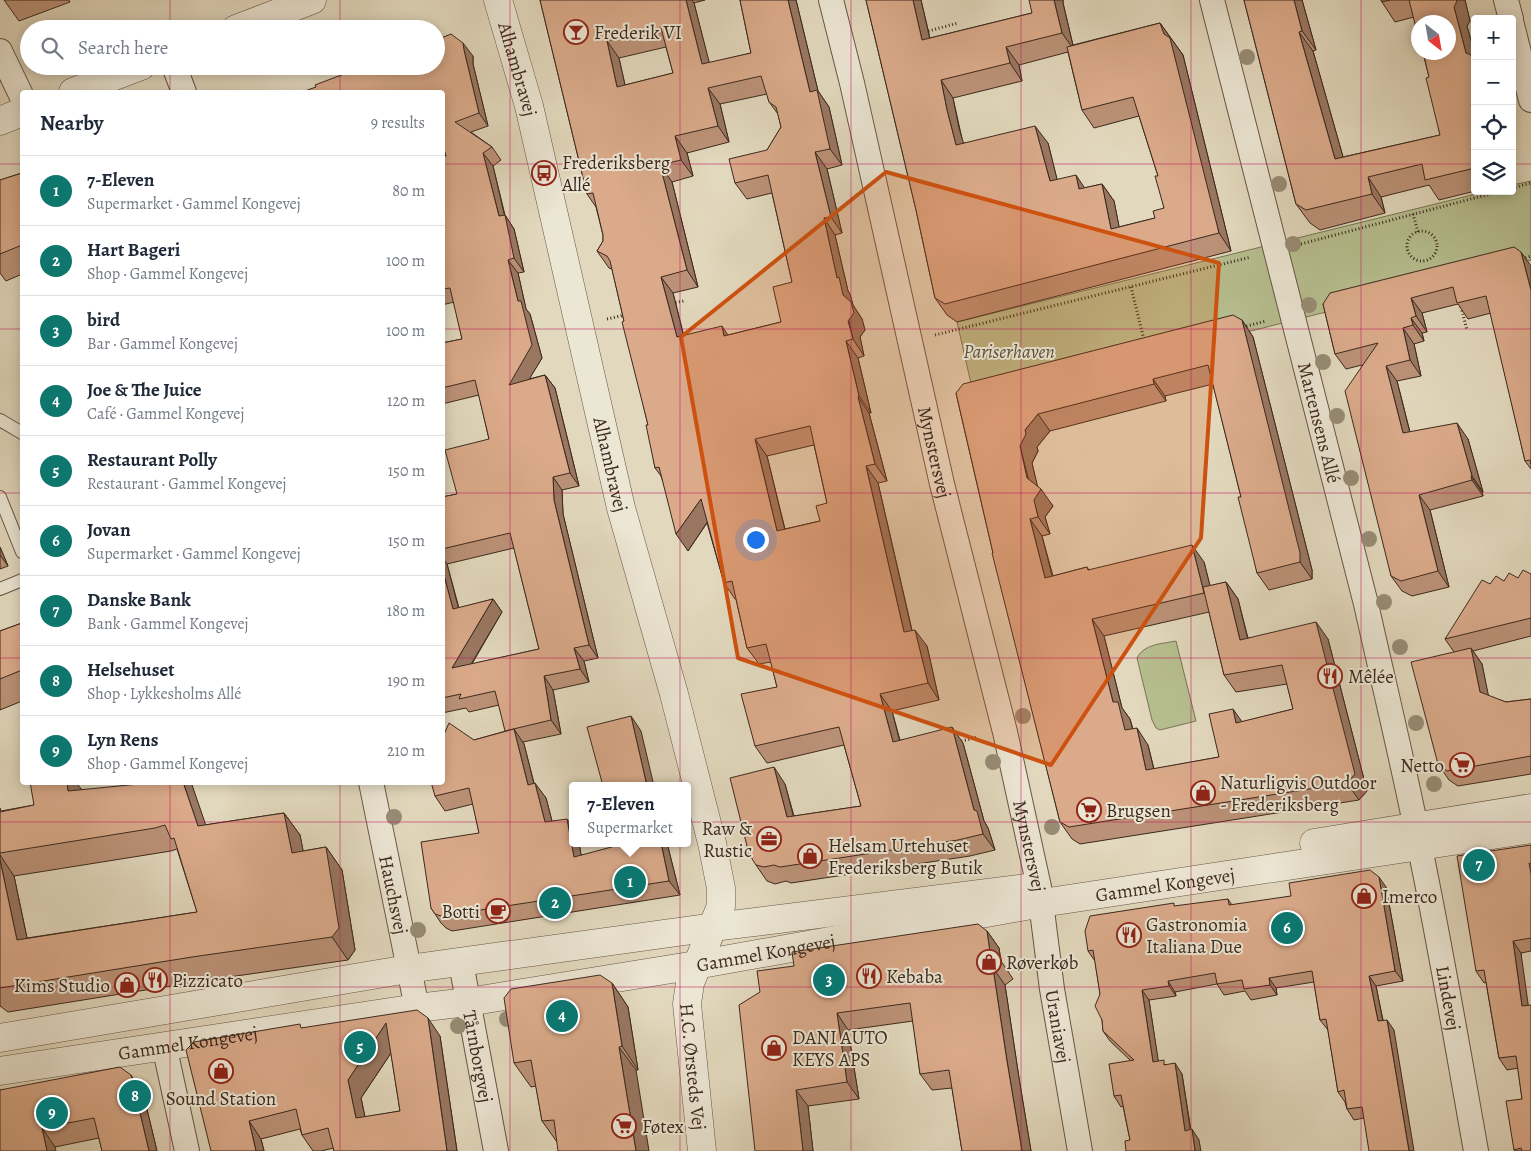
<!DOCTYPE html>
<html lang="en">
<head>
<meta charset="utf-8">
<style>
	:root { --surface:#fff; --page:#f2f2f3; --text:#1f2937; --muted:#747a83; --line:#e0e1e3; --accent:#0f766e }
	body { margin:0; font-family:Alegreya,serif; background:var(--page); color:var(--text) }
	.controls { position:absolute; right:15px; top:15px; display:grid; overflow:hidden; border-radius:5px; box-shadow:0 2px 12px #0003 }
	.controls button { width:45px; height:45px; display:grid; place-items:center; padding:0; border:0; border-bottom:1px solid var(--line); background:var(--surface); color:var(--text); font:25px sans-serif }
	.compass { position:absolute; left:1411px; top:15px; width:45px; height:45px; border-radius:50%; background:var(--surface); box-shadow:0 2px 12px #0003; rotate:149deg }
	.you { position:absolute; left:755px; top:539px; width:18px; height:18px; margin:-12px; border:4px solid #fff; border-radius:50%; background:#1a73e8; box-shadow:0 0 0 8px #1a73e833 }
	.badge { display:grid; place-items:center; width:32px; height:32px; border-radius:50%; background:var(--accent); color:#fff; font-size:16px; font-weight:700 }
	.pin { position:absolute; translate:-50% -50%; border:2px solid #fff; box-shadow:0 1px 5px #0006 }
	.popup { position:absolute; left:569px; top:782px; width:122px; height:65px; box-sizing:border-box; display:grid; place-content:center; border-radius:5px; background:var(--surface); filter:drop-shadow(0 1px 4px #0005); font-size:16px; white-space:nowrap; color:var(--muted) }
	.popup b { font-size:19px; color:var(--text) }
	.popup::after { content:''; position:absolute; left:50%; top:100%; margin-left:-10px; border:10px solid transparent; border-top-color:var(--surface) }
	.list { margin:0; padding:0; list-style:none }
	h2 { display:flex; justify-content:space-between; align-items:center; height:65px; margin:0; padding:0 20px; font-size:21px }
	h2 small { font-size:16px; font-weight:400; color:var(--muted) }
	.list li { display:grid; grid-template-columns:32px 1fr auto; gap:15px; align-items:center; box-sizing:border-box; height:70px; padding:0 20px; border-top:1px solid var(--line) }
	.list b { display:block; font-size:19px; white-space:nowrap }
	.list p { margin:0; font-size:16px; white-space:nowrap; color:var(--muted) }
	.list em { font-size:16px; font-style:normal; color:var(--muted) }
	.icon { flex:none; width:28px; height:28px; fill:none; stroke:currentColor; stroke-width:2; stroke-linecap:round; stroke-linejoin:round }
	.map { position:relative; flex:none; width:1531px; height:1151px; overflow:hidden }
	.search { position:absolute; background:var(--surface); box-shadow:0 2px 12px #0003; left:20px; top:20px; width:425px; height:55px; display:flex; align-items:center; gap:12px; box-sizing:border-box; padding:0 18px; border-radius:28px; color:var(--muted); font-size:19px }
	.panel { position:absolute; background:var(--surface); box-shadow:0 2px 12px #0003; left:20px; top:90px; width:425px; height:695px; border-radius:5px }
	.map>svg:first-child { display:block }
	.green { fill:#b6be8f; stroke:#797456 }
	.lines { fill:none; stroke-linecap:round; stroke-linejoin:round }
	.service-casing { stroke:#665546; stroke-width:14 }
	.minor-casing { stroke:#665546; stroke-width:26 }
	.tertiary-casing { stroke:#665546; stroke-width:29 }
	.path { stroke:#3c291e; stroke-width:3; stroke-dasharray:1 2.5; stroke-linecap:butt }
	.service { stroke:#ece6d4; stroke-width:12 }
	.minor { stroke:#ece6d4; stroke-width:24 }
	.tertiary { stroke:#ece6d4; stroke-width:28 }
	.tree { fill:#978c75 }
	.wall { fill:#bb9277; stroke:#3c291e; fill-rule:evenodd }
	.shaded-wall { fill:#997761; stroke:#3c291e }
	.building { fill:#daaa8a; stroke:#3c291e; fill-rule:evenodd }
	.marked { fill:#ce520f; fill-opacity:0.2; stroke:#ce520f; stroke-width:4; stroke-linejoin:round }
	.grid { fill:none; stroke:#c2185b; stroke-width:1; stroke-opacity:0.55 }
	.labels { text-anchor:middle; stroke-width:4; stroke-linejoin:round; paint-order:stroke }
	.poi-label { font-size:19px; fill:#3c291e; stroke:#ece6d4; text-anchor:start }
	.street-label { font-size:19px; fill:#3c291e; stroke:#ece6d4 }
	.park-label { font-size:19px; font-style:italic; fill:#5a4e3a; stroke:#ece6d4 }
</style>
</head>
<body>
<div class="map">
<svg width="1531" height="1151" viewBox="0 0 1531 1151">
	<rect width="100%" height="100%" fill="#e2d8bd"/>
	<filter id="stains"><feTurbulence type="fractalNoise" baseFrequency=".004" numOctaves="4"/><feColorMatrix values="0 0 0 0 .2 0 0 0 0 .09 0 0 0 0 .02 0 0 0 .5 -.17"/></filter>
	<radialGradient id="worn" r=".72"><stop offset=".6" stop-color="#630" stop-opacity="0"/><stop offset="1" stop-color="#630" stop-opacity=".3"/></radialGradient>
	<g class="green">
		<path d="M1531 181V260L975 401 957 322 1488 191H1512V185Z"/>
		<path d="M1176 641 1196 721 1160 730 1156 728 1152 720 1137 658C1144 644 1161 644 1176 641Z"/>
	</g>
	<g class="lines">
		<defs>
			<g id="service">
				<path d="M0 420 22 433"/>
				<path d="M0 497 22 552"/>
				<path d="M0 589 22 580"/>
			</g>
			<g id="minor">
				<path id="s1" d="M831 0 852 83 942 484 1005 732 1039 887 1052 989 1080 1151"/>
				<path id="s2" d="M1212 0 1366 604C1384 685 1404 766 1420 848 1441 949 1458 1050 1476 1151"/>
				<path d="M1506 0 1511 19"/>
				<path d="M1512 25 1531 100"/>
				<path d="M0 51 22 97"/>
				<path d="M174 66 184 92"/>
				<path id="s3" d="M371 782 417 1008"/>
				<path id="s4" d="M461 963 496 1151"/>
				<path d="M164 1045 187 1151"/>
			</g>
			<g id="tertiary">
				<path id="s5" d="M498 0 529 106 621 508 674 694 712 843 721 888V906L690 983 687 1004 702 1151"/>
				<path d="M236 29 312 0"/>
				<path d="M73 92 141 66"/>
				<path d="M0 121 22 112"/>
				<path d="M1314 843 1531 808"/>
				<path d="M0 1038 408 969 714 927 1027 888"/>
				<path id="s6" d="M0 1071 417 1008 468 1002 696 965 1042 903 1531 829"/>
			</g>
		</defs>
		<use href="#service" class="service-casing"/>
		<use href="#minor" class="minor-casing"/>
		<use href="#tertiary" class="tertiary-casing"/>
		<g class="path">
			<path d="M925 32 958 23"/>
			<path d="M1512 188 1531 183"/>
			<path d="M1413 214 1418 232"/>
			<circle cx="1422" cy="246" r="15"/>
			<path d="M1301 244 1501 191"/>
			<path d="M1522 259 1531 256"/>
			<path d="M1131 287 1144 340"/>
			<path d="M672 303 684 301"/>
			<path d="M1461 307 1467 330"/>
			<path d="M607 319 625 315"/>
			<path d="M1243 327 1266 321"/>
			<path d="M935 335 1251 257"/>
			<path d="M958 742 978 737"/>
		</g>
		<use href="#service" class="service"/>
		<use href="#minor" class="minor"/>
		<use href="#tertiary" class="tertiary"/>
	</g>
	<g class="tree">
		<circle cx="1247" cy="57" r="8"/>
		<circle cx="1279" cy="184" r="8"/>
		<circle cx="1293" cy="244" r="8"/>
		<circle cx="1309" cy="305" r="8"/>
		<circle cx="1323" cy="362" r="8"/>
		<circle cx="1337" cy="416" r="8"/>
		<circle cx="1351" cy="478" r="8"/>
		<circle cx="1369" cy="539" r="8"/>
		<circle cx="1384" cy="602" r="8"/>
		<circle cx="1400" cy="647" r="8"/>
		<circle cx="1023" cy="716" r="8"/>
		<circle cx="1416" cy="723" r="8"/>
		<circle cx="993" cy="762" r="8"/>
		<circle cx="1434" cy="784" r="8"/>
		<circle cx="394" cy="817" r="8"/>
		<circle cx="1052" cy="827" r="8"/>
		<circle cx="418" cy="930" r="8"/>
		<circle cx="507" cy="1019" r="8"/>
		<circle cx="458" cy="1026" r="8"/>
	</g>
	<g class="wall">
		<path d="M4 0H69L70 2 19 21Z"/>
		<path d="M540 0H705L694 3 709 63 751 53 740 0H796L818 91 829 107 842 165 827 169 842 233 835 235 848 291 850 294 853 305 862 319 865 330 860 337 864 356 858 358 871 413H869L887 481 878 483 912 630 927 646 939 700 892 711 900 740 963 743 984 821 988 828 995 850 970 856 791 883 786 881 775 884 767 881 756 865 785 784 794 816 861 806 844 745 767 763 755 746 777 687 771 662 759 664 747 648 736 599H735L724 583 707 523 688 551 661 476 655 468 648 425 612 269 609 268 597 251 603 241V235L596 207 587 194ZM666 47 673 73 625 85 619 58ZM767 94 769 102 778 114 781 127 767 150 735 183 747 199 772 193 792 282 781 322 728 335 684 336 673 293 698 287 672 182 693 176 687 153 729 142 720 104ZM814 445 827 503 820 521 785 529 767 456Z"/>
		<path d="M866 0H921L930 38 1032 13 1063 0V3L1073 45 1160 23 1183 55 1231 251 957 322 947 315 935 298 916 210ZM1068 52 1082 110 1094 128 1139 116 1158 176 1164 208 1155 218 1119 227 1114 201 1102 184 1084 188 1057 180 1048 143H963L953 98 1022 81 1019 65Z"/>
		<path d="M1244 0H1302L1316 50 1313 51 1343 157 1440 135 1429 77 1414 17 1395 22 1382 2 1381 0H1465L1470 21 1467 26 1475 55V191L1439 200 1429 185 1381 197 1385 213 1320 230 1310 223 1296 204Z"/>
		<path d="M473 56V64L488 126 471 132 492 147 501 160 493 166 505 215 514 229 524 272 518 273 526 309 530 314 542 358 529 379 545 375 555 388 579 486 562 490 563 514 598 658 584 661 589 682 553 690 561 734 523 742 524 744 534 783 546 798 552 821 579 843 581 855 667 843 680 895 452 931 446 928 441 923 431 908 479 833 473 804 445 811 435 796 474 740 506 731 499 705 469 712 466 708 442 713V497L457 494 489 439 479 395 442 404V343L462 339 454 302 442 305V157L446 156 442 92 316 87ZM514 548 539 649 472 664 502 612 493 599 459 608 447 564Z"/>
		<path d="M22 173V274L6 281 0 273V180Z"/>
		<path d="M1531 266V469L1525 461 1491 313 1468 319 1458 304 1422 313 1427 332 1422 333 1424 341 1414 344 1421 376 1397 381 1410 432 1468 439 1483 492H1482L1483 496 1430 510 1449 587 1412 596 1402 591 1391 576 1362 365 1346 369 1335 354 1323 304Z"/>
		<path d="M1242 320 1253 337 1312 570V579L1269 590 1257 573 1241 497 1213 384 1165 396 1166 401 1050 431 1037 447 1038 451 1032 463 1037 486 1053 506 1045 517 1050 534 1042 536 1053 576 1087 567 1089 570 1204 562 1210 586 1226 582 1238 599 1248 638 1328 639 1367 791 1359 800 1080 844 1072 839 1060 822 993 553 956 393ZM1209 612 1224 675 1236 692 1287 684 1293 709 1242 722 1219 757 1154 769 1148 745 1133 729 1130 719 1122 708 1104 636Z"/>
		<path d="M0 547 8 566 0 569Z"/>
		<path d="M1531 574V636L1473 651 1482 664 1488 696 1506 702 1531 699V774L1458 786 1449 780 1438 764 1454 652 1445 639 1490 584 1518 578Z"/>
		<path d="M22 623V701L0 710V631Z"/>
		<path d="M81 789 205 825 284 813 300 835 303 851 326 847 342 870 355 950 348 960 208 980 8 1012 0 1006V808L1 811 34 805ZM177 849 197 912 27 938 14 876 171 851Z"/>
		<path d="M1531 845V951L1521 953 1531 1151H1515L1514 1150 1522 1099 1518 1068 1507 1070 1499 1058 1486 982 1484 983 1476 971Z"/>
		<path d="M1386 887 1403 981 1376 986 1383 1020 1394 1030 1364 1118 1354 1120 1347 1109 1345 1102 1338 1092 1328 1030 1320 1020 1314 982 1276 988 1277 995 1251 1000 1245 991 1224 995 1217 984 1175 992 1176 996 1149 1000 1158 1061 1166 1065 1182 1074 1191 1130 1199 1140H1130L1123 1106 1121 1107 1114 1096 1131 1061 1110 1041 1103 1031 1100 994 1095 961 1088 951 1228 899 1232 905Z"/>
		<path d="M987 931 999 948 1001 961 1013 979 1005 985 1019 1078 1031 1151H962L952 1088 932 1090 920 1074 913 1021 848 1030 859 1099 808 1106 813 1151 760 992 794 966Z"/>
		<path d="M612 983 628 1007 638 1070H636L557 1142 542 1121 536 1086 531 1087 514 1063Z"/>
		<path d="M302 1028 440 1036 457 1151H334V1148L321 1151H313L302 1135 300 1129 261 1139 264 1151H211ZM391 1053 400 1111 365 1117 361 1098Z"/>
		<path d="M0 1090 143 1093 157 1151H102L99 1138 55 1147Z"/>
	</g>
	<g class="shaded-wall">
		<path d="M686 0H692L694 3 714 81 702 64Z"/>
		<path d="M788 0H796L818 91 829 107 842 165 830 149 810 92Z"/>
		<path d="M913 0H921L934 57 922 40Z"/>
		<path d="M1054 0H1063V3L1074 50 1062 33Z"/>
		<path d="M1294 0H1302L1316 50 1302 31Z"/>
		<path d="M1456 0H1465L1470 21 1467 26 1475 55V71L1466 53 1454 7Z"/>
		<path d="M1160 23 1183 55 1231 251 1219 233Z"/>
		<path d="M1299 32 1313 51 1349 178 1335 159Z"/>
		<path d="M607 41 619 58 629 103 617 87Z"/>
		<path d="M463 43 473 56V64L488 126 479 113 464 50Z"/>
		<path d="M1006 47 1019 65 1022 81 1010 63Z"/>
		<path d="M941 80 953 98 959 128 969 162 956 145 947 110Z"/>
		<path d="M708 88 720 104 729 142 718 126Z"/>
		<path d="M1035 126 1048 143 1062 199 1050 181Z"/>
		<path d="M675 136 687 153 693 176 681 160Z"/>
		<path d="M815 152 827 169 842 233 831 217Z"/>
		<path d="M483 153 493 166 506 222 505 215 514 229 524 272 514 258 499 216Z"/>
		<path d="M660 165 672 182 698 287 687 270Z"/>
		<path d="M1076 175 1088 193 1079 189Z"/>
		<path d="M1368 177 1381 197 1385 213 1372 194Z"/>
		<path d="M1102 184 1114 201 1123 246 1111 229Z"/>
		<path d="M824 218 835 235 848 291 850 294 853 305 862 319 865 330 860 337 864 356 853 339 843 295 837 278Z"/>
		<path d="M1521 252 1531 266V290Z"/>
		<path d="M508 260 518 273 526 309 530 314 542 358 518 398 509 385 518 301Z"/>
		<path d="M661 277 673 293 688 354 677 337Z"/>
		<path d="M1411 298 1422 313 1427 332 1416 316Z"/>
		<path d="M1411 318 1422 333 1424 341 1413 325Z"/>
		<path d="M1242 320 1253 337 1312 570V579L1300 562Z"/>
		<path d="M722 326 733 343 724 336Z"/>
		<path d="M1403 328 1414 344 1421 376 1410 360Z"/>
		<path d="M846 341 858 358 871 413 859 396Z"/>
		<path d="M1386 366 1397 381 1414 449 1403 433Z"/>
		<path d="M545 375 555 388 579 486 570 473Z"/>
		<path d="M1153 379 1165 396 1166 401 1154 384Z"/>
		<path d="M858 397 869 413 887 481 875 464Z"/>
		<path d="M1038 414 1050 431 1037 447 1038 451 1032 463 1039 492 1041 489 1053 506 1045 517 1050 534 1038 517 1020 446 1025 430Z"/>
		<path d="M1457 423 1468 439 1483 492 1472 476Z"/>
		<path d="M755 439 767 456 789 547 777 531Z"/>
		<path d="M866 466 878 483 916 649 904 632Z"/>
		<path d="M1471 476 1482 492 1483 496 1472 480Z"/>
		<path d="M553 477 562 490 563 514 598 658 589 645 554 500Z"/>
		<path d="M1419 495 1430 510 1449 587 1438 571Z"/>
		<path d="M701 499 712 515 688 551 676 534Z"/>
		<path d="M1030 519 1042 536 1057 595 1045 578Z"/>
		<path d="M1192 545 1204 562 1216 610 1204 593Z"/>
		<path d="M0 547 8 566 0 555Z"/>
		<path d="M442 557 447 564 462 622 453 609 442 568Z"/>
		<path d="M1226 582 1238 599 1252 657 1240 640Z"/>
		<path d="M493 599 502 612 461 681 452 668Z"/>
		<path d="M1092 619 1104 636 1122 708 1130 719 1137 747 1125 730 1113 702Z"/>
		<path d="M1316 622 1328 639 1367 791 1359 800 1347 783Z"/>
		<path d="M915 630 927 646 939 700 928 683Z"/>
		<path d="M574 648 584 661 589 682 580 669Z"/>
		<path d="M1471 648 1482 664 1491 708 1480 692Z"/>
		<path d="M544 676 553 690 561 734 551 720Z"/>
		<path d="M880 694 892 711 904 758 893 742Z"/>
		<path d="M1233 709 1245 726 1236 723Z"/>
		<path d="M631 716 641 731 654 786H647Z"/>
		<path d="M952 727 963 743 984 821 988 828 995 850 983 834 974 810Z"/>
		<path d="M1137 728 1148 745 1158 787 1146 770Z"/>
		<path d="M514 729 524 744 538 800 528 785Z"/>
		<path d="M774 767 785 784 798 834 787 817Z"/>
		<path d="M67 782H76L81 789 84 813 68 791Z"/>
		<path d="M183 782H191L214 849 198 826Z"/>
		<path d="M535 783 546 798 556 837 545 822Z"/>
		<path d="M284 813 300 835 308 875 292 853Z"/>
		<path d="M567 819 572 826V843H579L584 872 574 857Z"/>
		<path d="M661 843H667L680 895 669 881Z"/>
		<path d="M326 847 342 870 355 950 348 960 332 937Z"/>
		<path d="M0 855 14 876 32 962 17 940 0 860Z"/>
		<path d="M1379 877 1386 887 1403 981 1395 971Z"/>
		<path d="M987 931 999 948 1001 963 990 952Z"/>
		<path d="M1513 941 1521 953 1530 1018 1522 1006Z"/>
		<path d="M993 968 1005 985 1019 1078 1031 1151H1022L1007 1061Z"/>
		<path d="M1369 976 1376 986 1385 1032 1378 1021Z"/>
		<path d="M1269 978 1276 988 1277 995 1270 985Z"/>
		<path d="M1168 981 1175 992 1176 996 1169 986Z"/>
		<path d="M612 983 628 1007 638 1070 622 1046Z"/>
		<path d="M1142 990 1149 1000 1160 1072 1153 1062Z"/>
		<path d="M837 1013 848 1030 859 1099 847 1082Z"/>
		<path d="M428 1018 440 1036 457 1151H447Z"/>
		<path d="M1387 1020 1394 1030 1414 1151H1409Z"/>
		<path d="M386 1023 399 1041 361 1098 369 1136 356 1118 348 1080Z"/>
		<path d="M619 1047 636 1070 649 1151H636Z"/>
		<path d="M1175 1063 1182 1074 1192 1141 1185 1131Z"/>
		<path d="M131 1075 143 1093 157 1151H149Z"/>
		<path d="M796 1090 808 1106 813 1151H803Z"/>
		<path d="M249 1121 261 1139 264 1151H256Z"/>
		<path d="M42 1128 55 1147 56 1151H47Z"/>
		<path d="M1192 1129 1199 1140 1201 1151H1195Z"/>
	</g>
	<g class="building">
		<path d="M540 0H686L702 64 751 53 740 0H788L810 92 817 90 830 149 815 152 831 217 824 218 837 278 839 277 843 295 851 302 854 313 848 321 853 339 846 341 859 396 858 397 875 464 866 466 904 632 915 630 928 683 880 694 893 742 952 727 974 810 977 811 983 834 958 840 780 867 774 865 764 867 756 865 749 854 730 778 774 767 787 817 861 806 839 727 755 746 741 694 777 687 766 644 747 648 732 581 724 583 701 499 676 534 659 467 655 468 646 425H648L622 322 624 321 610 261 607 256 597 251 603 241V235L593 193 587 194ZM661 28 673 73 617 87 607 41ZM761 76 769 102 776 107 781 127 767 150 729 159 735 183 768 175 792 282 773 287 781 322 724 336 722 326 677 337 661 277 687 270 660 165 681 160 675 136 718 126 708 88ZM810 426 827 503 816 506 820 521 777 531 755 439Z"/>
		<path d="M866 0H913L922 40 1032 13 1029 0H1054L1062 33 1006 47 1010 63 941 80 947 110 956 145 1035 126 1050 181 1076 175 1079 189 1102 184 1111 229 1155 218 1153 211 1164 208 1155 176H1158L1133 97 1082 110 1067 47 1160 23 1164 34 1170 38 1219 233 945 304 935 298 916 210Z"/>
		<path d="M1244 0H1294L1302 31 1299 32 1335 159 1440 135 1426 78 1429 77 1423 52H1448V22H1418V36L1409 0H1456L1457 1 1454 7 1466 53 1471 55 1475 71V168L1425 180 1422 164 1368 177 1372 194 1306 210 1296 204Z"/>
		<path d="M1381 0H1390L1382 2Z"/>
		<path d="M451 34 463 43 464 50 479 113 455 122 492 147 483 153 499 216 505 215 514 258 508 260 518 301H521L532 345 509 385 545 375 570 473 553 477 554 500 589 645 574 648 580 669 544 676 551 720 505 731 495 691 459 699 461 694 442 698V568L453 609 493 599 452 668 539 649 510 533 442 549V497L457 494 445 450 489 439 475 380 442 388V343L462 339 450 288 442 289V157L446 156 442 143V92H302L316 87 315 85 365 66H436V40Z"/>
		<path d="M22 173V245L0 254V180Z"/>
		<path d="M1514 247 1521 252 1531 290V464L1530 460 1525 461 1486 296 1457 303 1453 287 1411 298 1416 316 1411 318 1413 325 1403 328 1410 360 1386 366 1403 433 1457 423 1472 476H1471L1472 480 1419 495 1438 571 1401 581 1391 576 1345 391 1378 343 1335 354 1323 304 1330 293Z"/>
		<path d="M1233 315 1242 320 1300 553V562L1257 573 1238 497H1241L1208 365 1153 379 1154 384 1038 414 1025 430 1026 434 1020 446 1027 478 1041 489 1034 500 1038 517 1030 519 1045 578 1087 567 1088 570 1192 545 1204 593 1092 619 1113 702H1118L1125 730 1137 728 1146 770 1219 757 1209 714 1233 709 1236 723 1293 709 1282 665 1224 675 1203 587 1226 582 1240 640 1316 622 1355 774 1347 783 1069 827 1060 822 992 553H993L956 393 963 384Z"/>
		<path d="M1523 570 1531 574V618L1445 639 1482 580 1490 584 1496 576 1504 581 1509 573 1518 578Z"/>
		<path d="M22 623V670L0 679V631Z"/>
		<path d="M1471 648 1480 692 1506 702 1531 699V756L1447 771 1438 764 1411 662Z"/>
		<path d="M631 716 647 786H603L587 727Z"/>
		<path d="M449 723 474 740 514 729 528 785 535 783 545 822 567 819 574 857 619 845 618 843H661L669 881 441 916 435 914 431 908 421 842 479 833 469 788 435 796 431 782H442V739Z"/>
		<path d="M30 782H67L68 791 139 784V782H183L198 826 284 813 292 853 326 847 339 928 332 937 192 957 0 988V860L17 940 197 912 174 838 171 839 165 825 155 828 0 853V812L34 805Z"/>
		<path d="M1531 845V864L1529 863 1531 874V938L1513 941 1522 1006 1531 1005V1151H1522L1521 1148 1514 1150 1506 1101 1522 1099 1516 1056 1499 1058 1484 970 1476 971 1457 856Z"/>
		<path d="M1370 870 1379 877 1395 971 1369 976 1378 1021 1387 1020 1409 1151H1369L1362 1107 1347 1109 1344 1090 1338 1092 1326 1019 1320 1020 1312 971 1269 978 1270 985 1244 989 1242 980 1217 984 1215 973 1168 981 1169 986 1142 990 1153 1062 1164 1060V1065L1175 1063 1185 1131 1192 1129 1195 1151H1126L1125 1141 1130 1140 1121 1095 1114 1096 1109 1064 1134 1060 1103 1031 1102 1020 1095 1006 1100 994 1093 950 1088 951 1085 931 1090 916 1174 903V906L1228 899 1229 905 1291 896 1289 883Z"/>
		<path d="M978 924 987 931 990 952 1002 962 993 968 1007 1061 1022 1151H962L949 1070 920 1074 910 1003 837 1013 847 1082 796 1090 803 1151H755L739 1005 760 992 757 971 794 966 792 952Z"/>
		<path d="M600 975 612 983 622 1046 619 1047 636 1151H558L554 1120 542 1121 531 1060 514 1063 504 998 511 989Z"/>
		<path d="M417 1010 428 1018 447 1151H334L328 1128 302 1135 296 1109 249 1121 256 1151H211L186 1050 194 1042 300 1024 301 1028ZM386 1023 400 1111 356 1118 348 1080Z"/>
		<path d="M120 1067 131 1075 149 1151H102L94 1118 42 1128 47 1151H0V1090Z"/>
	</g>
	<path class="marked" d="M886 172 1219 263 1201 538 1051 765 738 658 681 337Z"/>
	<path class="grid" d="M170 0V29M340 0V29M510 0V1151M680 0V1151M851 0V1151M1021 0V1151M1191 0V1151M1361 0V1151M170 66V92M340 66V92M0 164H22M442 164H1475M1512 164H1531M0 329H22M442 329H1531M0 493H22M442 493H1531M0 658H22M442 658H1531M170 782V1151M340 782V1151M0 822H1531M0 987H1531"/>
	<defs>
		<symbol id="bar-ring" viewBox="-11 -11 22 22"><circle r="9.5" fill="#ece6d4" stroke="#8f2418" stroke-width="1.5"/><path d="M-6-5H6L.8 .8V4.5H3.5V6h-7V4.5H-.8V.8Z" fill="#8f2418"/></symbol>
		<symbol id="bus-ring" viewBox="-11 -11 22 22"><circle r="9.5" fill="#ece6d4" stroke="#8f2418" stroke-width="1.5"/><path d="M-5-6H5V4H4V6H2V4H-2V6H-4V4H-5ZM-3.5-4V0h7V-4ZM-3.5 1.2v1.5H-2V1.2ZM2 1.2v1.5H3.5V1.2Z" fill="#8f2418"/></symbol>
		<symbol id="restaurant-ring" viewBox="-11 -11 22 22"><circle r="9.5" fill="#ece6d4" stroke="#8f2418" stroke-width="1.5"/><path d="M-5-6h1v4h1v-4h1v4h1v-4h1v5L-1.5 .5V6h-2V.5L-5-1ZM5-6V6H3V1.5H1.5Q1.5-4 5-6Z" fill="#8f2418"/></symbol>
		<symbol id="supermarket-ring" viewBox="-11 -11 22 22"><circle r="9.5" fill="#ece6d4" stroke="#8f2418" stroke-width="1.5"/><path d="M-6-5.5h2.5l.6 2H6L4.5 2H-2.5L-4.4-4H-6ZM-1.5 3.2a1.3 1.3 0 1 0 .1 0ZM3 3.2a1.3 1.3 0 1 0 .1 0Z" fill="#8f2418"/></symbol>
		<symbol id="shop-ring" viewBox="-11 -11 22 22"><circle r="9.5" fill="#ece6d4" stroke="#8f2418" stroke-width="1.5"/><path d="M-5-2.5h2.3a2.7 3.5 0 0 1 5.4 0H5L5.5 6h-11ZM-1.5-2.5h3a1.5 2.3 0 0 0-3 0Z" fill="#8f2418"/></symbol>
		<symbol id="office-ring" viewBox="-11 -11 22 22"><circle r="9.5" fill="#ece6d4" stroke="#8f2418" stroke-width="1.5"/><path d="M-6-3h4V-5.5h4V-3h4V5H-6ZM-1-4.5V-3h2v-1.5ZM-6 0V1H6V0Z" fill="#8f2418"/></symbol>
		<symbol id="cafe-ring" viewBox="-11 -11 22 22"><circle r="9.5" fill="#ece6d4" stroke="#8f2418" stroke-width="1.5"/><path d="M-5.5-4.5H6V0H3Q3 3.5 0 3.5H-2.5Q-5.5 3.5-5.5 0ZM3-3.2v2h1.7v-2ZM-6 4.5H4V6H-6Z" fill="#8f2418"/></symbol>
	</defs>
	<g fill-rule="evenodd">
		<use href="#bar-ring" x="562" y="18" width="28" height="28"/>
		<use href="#bus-ring" x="530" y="159" width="28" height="28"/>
		<use href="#restaurant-ring" x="1316" y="662" width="28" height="28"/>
		<use href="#supermarket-ring" x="1448" y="751" width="28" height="28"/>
		<use href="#shop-ring" x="1189" y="779" width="28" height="28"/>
		<use href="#supermarket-ring" x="1075" y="796" width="28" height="28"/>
		<use href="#office-ring" x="755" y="825" width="28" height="28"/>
		<use href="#shop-ring" x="796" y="842" width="28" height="28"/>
		<use href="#shop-ring" x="1350" y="882" width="28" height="28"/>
		<use href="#cafe-ring" x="484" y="897" width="28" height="28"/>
		<use href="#restaurant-ring" x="1115" y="921" width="28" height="28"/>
		<use href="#shop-ring" x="975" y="948" width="28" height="28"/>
		<use href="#restaurant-ring" x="855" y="962" width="28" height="28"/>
		<use href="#restaurant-ring" x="141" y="966" width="28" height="28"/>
		<use href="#shop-ring" x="113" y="971" width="28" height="28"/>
		<use href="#shop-ring" x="760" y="1034" width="28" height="28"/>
		<use href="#shop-ring" x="207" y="1057" width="28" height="28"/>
		<use href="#supermarket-ring" x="610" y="1112" width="28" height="28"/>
	</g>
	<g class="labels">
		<g class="poi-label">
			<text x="594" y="39">Frederik VI</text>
			<text x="562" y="169">Frederiksberg<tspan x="562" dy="22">Allé</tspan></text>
			<text x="1348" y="683">Mêlée</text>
			<text x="1444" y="772" text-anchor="end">Netto</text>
			<text x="1220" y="789">Naturligvis Outdoor<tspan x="1220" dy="22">- Frederiksberg</tspan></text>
			<text x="1106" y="817">Brugsen</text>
			<text x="752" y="835" text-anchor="end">Raw &amp;<tspan x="752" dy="22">Rustic</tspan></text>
			<text x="828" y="852">Helsam Urtehuset<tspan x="828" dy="22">Frederiksberg Butik</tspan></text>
			<text x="1382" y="903">Imerco</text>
			<text x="480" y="918" text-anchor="end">Botti</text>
			<text x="1146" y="931">Gastronomia<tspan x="1146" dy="22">Italiana Due</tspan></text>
			<text x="1006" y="969">Røverkøb</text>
			<text x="886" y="983">Kebaba</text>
			<text x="172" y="987">Pizzicato</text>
			<text x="110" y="992" text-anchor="end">Kims Studio</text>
			<text x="792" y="1044">DANI AUTO<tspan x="792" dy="22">KEYS APS</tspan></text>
			<text x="221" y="1105" text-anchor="middle">Sound Station</text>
			<text x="642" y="1133">Føtex</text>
		</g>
		<g class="street-label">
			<text dy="7" stroke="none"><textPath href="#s5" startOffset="72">Alhambravej</textPath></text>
			<text dy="7" stroke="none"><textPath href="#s2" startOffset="436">Martensens Allé</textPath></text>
			<text dy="7" stroke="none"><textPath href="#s1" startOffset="464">Mynstersvej</textPath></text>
			<text dy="7" stroke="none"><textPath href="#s5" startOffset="478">Alhambravej</textPath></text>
			<text dy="7" stroke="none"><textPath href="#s1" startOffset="869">Mynstersvej</textPath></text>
			<text dy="7" stroke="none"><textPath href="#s6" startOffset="1180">Gammel Kongevej</textPath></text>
			<text dy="7" stroke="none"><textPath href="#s3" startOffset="115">Hauchsvej</textPath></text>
			<text dy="7" stroke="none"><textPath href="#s6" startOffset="775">Gammel Kongevej</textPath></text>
			<text dy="7" stroke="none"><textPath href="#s2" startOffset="1026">Lindevej</textPath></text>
			<text dy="7" stroke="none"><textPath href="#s1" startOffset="1052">Uraniavej</textPath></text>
			<text dy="7" stroke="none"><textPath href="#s6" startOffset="190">Gammel Kongevej</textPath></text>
			<text dy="7" stroke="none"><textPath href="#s4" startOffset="95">Tårnborgvej</textPath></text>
			<text dy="7" stroke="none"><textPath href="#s5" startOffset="1101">H.C. Ørsteds Vej</textPath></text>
		</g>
		<g class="park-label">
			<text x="1009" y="358">Pariserhaven</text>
		</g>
	</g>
	<rect width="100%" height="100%" filter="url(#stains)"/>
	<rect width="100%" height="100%" fill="url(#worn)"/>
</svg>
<div class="controls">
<button>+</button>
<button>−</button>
<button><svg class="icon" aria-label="locate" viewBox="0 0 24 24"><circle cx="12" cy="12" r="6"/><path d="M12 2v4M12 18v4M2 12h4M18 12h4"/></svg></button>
<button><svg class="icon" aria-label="layers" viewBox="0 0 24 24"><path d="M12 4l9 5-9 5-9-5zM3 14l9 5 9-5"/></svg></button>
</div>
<svg class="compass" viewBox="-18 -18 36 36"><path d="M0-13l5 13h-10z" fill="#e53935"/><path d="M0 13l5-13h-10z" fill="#747a83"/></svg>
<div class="you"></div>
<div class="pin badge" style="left:630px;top:882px">1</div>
<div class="popup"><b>7-Eleven</b>Supermarket</div>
<div class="pin badge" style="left:555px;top:903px">2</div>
<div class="pin badge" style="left:829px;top:980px">3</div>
<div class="pin badge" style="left:562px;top:1016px">4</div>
<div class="pin badge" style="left:360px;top:1047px">5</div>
<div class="pin badge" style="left:1287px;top:928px">6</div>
<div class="pin badge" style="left:1479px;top:865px">7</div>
<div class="pin badge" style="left:135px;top:1096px">8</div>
<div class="pin badge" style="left:52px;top:1113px">9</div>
<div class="search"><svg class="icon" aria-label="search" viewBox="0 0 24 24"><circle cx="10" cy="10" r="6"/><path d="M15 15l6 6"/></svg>Search here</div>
<section class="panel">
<h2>Nearby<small>9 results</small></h2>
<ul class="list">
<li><span class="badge">1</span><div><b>7-Eleven</b><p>Supermarket · Gammel Kongevej</p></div><em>80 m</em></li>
<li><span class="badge">2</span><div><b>Hart Bageri</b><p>Shop · Gammel Kongevej</p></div><em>100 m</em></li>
<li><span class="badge">3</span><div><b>bird</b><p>Bar · Gammel Kongevej</p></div><em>100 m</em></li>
<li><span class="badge">4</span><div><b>Joe &amp; The Juice</b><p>Café · Gammel Kongevej</p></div><em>120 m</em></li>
<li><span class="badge">5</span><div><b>Restaurant Polly</b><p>Restaurant · Gammel Kongevej</p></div><em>150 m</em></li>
<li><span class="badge">6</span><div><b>Jovan</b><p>Supermarket · Gammel Kongevej</p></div><em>150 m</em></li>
<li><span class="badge">7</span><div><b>Danske Bank</b><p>Bank · Gammel Kongevej</p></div><em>180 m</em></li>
<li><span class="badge">8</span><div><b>Helsehuset</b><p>Shop · Lykkesholms Allé</p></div><em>190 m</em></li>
<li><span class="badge">9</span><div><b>Lyn Rens</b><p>Shop · Gammel Kongevej</p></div><em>210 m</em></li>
</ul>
</section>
</div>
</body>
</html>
